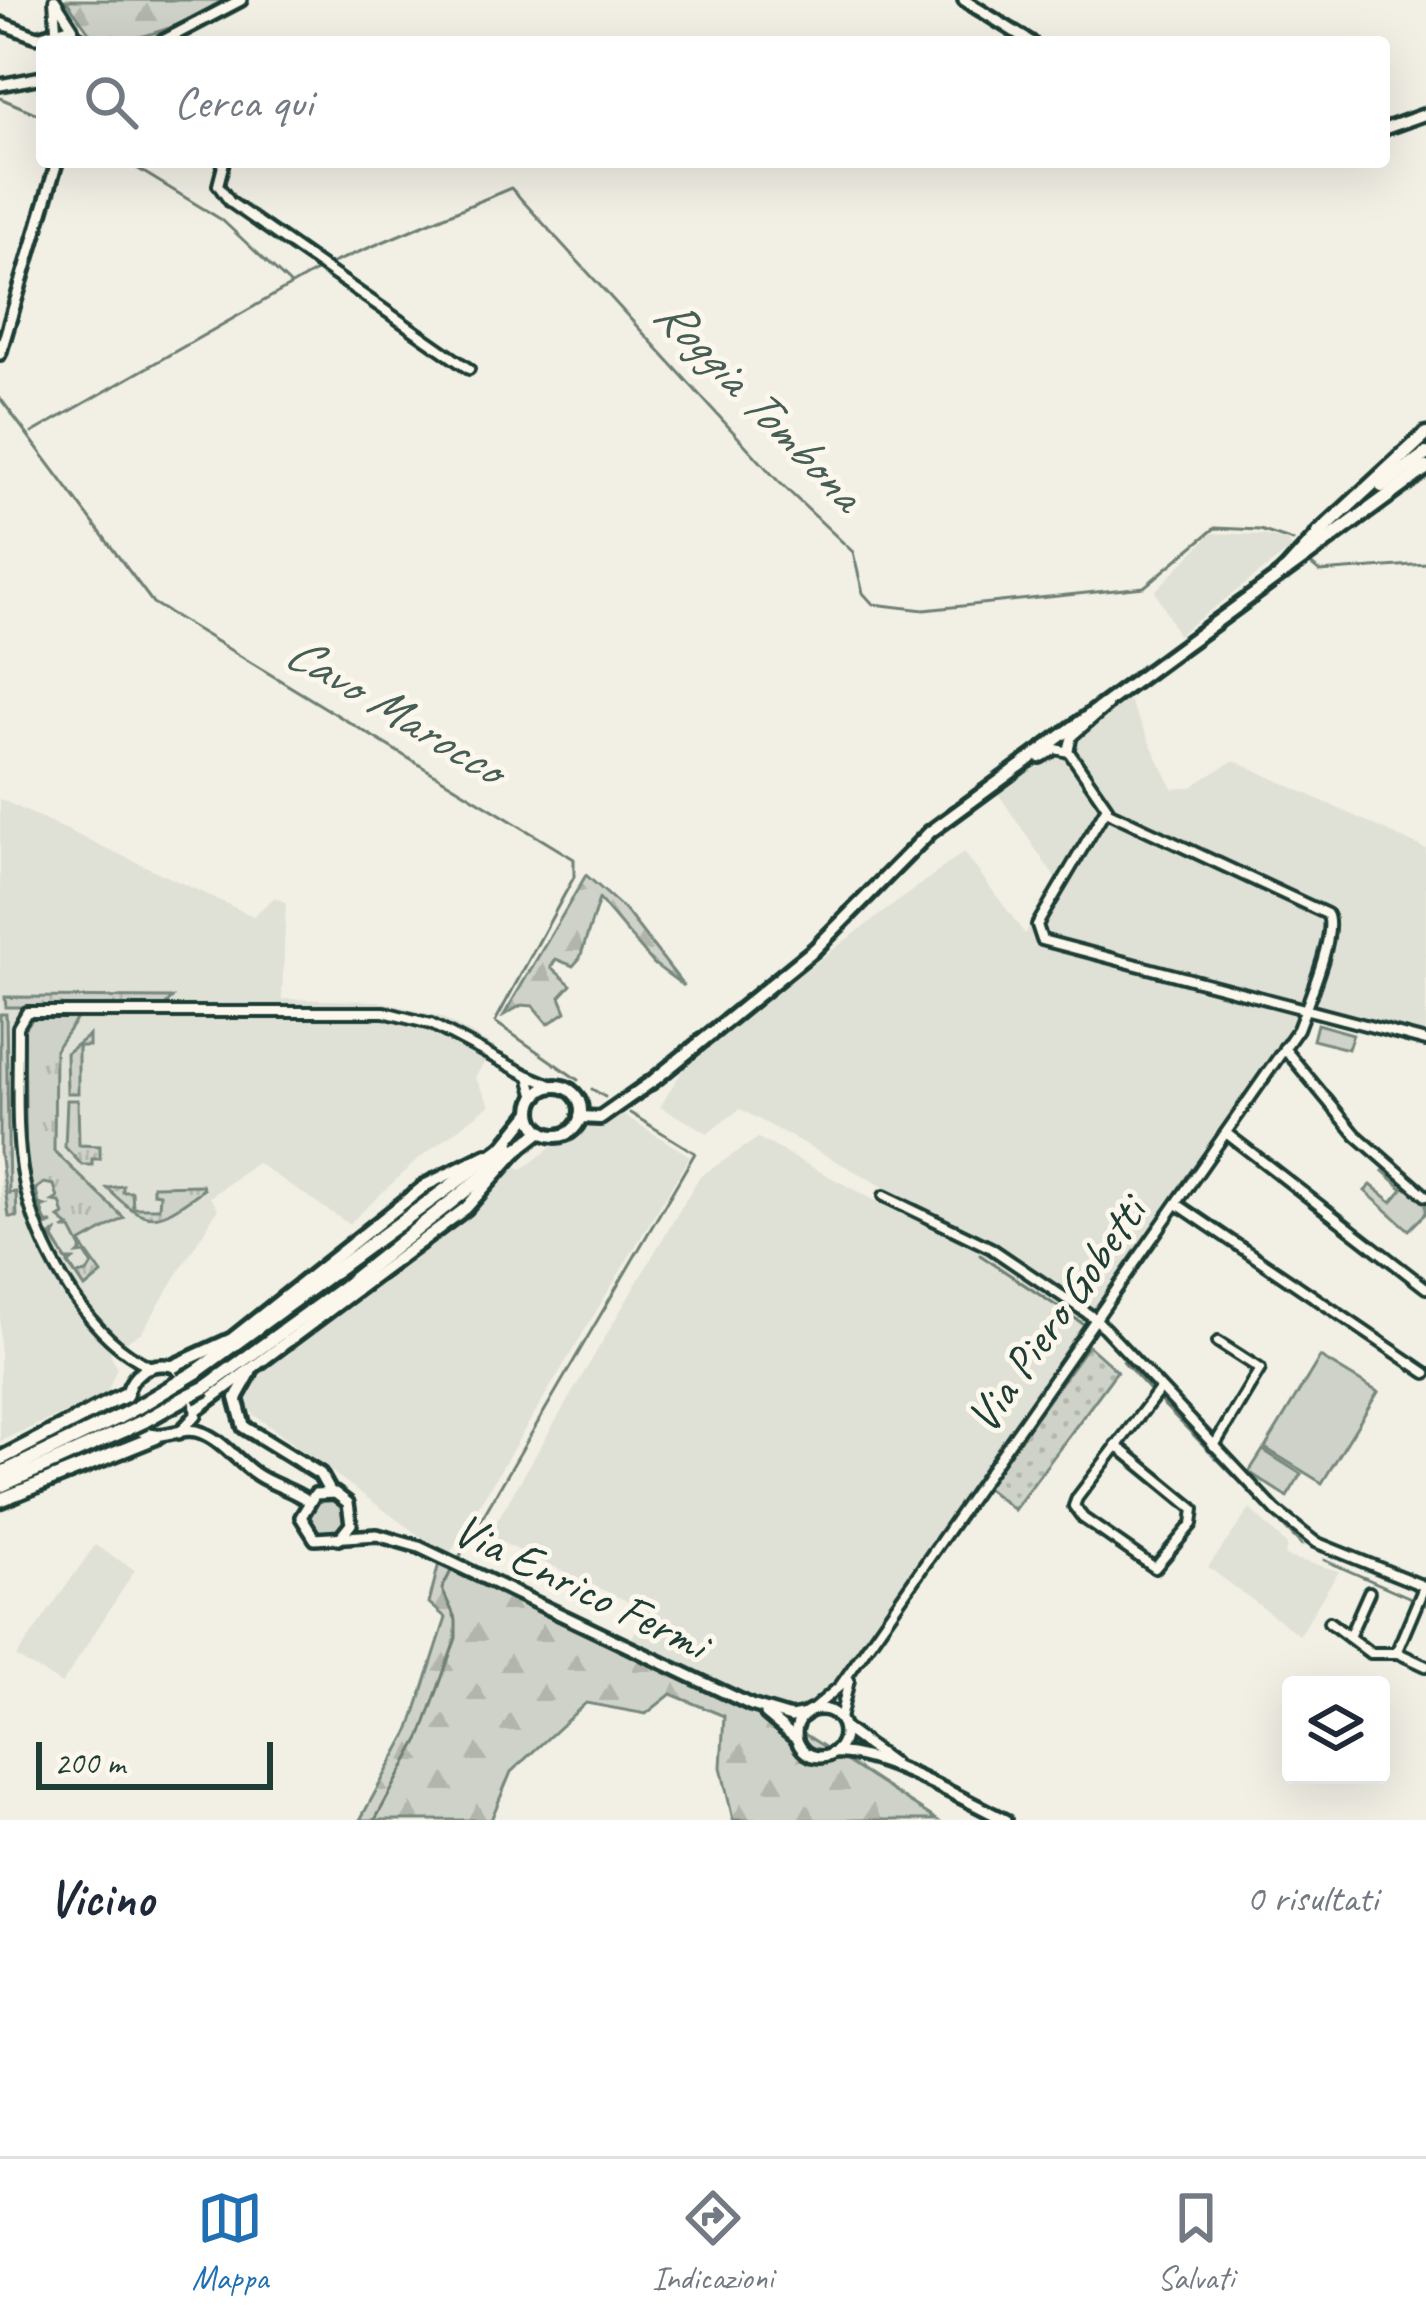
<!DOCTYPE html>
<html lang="it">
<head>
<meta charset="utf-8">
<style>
	:root { --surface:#fff; --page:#f2f2f3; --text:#1f2937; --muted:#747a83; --line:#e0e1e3; --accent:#1f6fb2 }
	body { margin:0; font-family:Caveat,sans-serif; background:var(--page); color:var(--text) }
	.controls { position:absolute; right:36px; bottom:36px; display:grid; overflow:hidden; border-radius:12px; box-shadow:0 12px 48px #0002 }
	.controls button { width:108px; height:108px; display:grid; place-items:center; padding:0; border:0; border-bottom:3px solid var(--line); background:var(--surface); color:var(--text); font:60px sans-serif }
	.scale { position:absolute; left:36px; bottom:30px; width:237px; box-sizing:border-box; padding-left:12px; border:6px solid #1f3d34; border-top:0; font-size:33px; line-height:42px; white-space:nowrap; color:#1f3d34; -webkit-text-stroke:9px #fbf7ec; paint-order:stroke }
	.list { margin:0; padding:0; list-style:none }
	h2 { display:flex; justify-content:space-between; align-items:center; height:156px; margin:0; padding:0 48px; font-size:51px }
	h2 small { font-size:39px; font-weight:400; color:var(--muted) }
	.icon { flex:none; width:66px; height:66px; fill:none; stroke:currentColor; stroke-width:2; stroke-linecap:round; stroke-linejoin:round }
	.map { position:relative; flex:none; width:1426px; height:1820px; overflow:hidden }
	.search { position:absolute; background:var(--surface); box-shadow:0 12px 48px #0002; left:36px; right:36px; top:36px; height:132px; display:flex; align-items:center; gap:30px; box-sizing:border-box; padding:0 42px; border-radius:12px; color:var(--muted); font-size:45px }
	.sheet { height:336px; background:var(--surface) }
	nav { display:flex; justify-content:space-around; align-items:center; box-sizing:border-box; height:168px; border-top:3px solid var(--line); background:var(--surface); font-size:33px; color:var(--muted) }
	nav a { display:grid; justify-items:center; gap:6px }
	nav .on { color:var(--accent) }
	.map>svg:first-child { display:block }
	.built { fill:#e0e1d6 }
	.grass { fill:url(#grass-tufts); stroke:#77887e; stroke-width:3 }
	.forest { fill:url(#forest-firs); stroke:#77887e; stroke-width:3 }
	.park { fill:url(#park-dots); stroke:#77887e; stroke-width:3 }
	.pitch { fill:#cfd2c8; stroke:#77887e; stroke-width:3 }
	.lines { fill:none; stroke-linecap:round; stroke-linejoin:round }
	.stream { stroke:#6e7f75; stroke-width:3 }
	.minor-casing { stroke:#1f3d34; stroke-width:16 }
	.tertiary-casing { stroke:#1f3d34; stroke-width:18 }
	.secondary-casing { stroke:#1f3d34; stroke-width:18 }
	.primary-casing { stroke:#1f3d34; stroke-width:20 }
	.trunk-casing { stroke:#1f3d34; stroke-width:21 }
	.minor { stroke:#fbf7ec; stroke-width:8 }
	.tertiary { stroke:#fbf7ec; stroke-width:9 }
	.secondary { stroke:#fbf7ec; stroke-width:9 }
	.primary { stroke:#fbf7ec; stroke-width:10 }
	.trunk { stroke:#fbf7ec; stroke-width:12 }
	.trunk-bridge-casing { stroke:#1f3d34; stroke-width:21; stroke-linecap:butt }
	.trunk-bridge { stroke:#fbf7ec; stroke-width:12 }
	.labels { text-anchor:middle; stroke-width:10; stroke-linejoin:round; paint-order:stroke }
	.street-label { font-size:48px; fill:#1f3d34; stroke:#fbf7ec }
	.water-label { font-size:51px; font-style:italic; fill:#465e55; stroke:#fbf7ec }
</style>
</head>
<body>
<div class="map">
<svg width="1426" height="1820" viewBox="0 0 1426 1820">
	<defs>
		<pattern id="grass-tufts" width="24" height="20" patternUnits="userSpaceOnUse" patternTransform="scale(3)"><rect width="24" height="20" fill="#cfd2c8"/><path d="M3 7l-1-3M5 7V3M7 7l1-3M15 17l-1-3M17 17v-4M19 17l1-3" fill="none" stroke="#b1b5ac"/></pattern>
		<pattern id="forest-firs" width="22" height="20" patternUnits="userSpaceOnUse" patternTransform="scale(3)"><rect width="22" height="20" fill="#cfd2c8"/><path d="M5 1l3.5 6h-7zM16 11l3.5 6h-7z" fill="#b1b5ac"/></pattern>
		<pattern id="park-dots" width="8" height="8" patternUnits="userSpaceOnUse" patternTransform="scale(3)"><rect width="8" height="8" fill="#cfd2c8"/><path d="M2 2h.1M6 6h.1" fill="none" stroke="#b1b5ac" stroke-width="1.8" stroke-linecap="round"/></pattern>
	</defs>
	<rect width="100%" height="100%" fill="#f2f0e5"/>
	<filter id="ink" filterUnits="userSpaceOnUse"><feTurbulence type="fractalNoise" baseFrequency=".00833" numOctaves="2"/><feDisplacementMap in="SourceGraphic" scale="24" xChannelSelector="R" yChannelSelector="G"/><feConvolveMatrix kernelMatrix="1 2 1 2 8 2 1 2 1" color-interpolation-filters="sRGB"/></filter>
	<g filter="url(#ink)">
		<g class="built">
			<path d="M1212 533 1263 535 1287 541 1293 548 1178 635 1155 591Z"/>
			<path d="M1126 694 1173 789 1191 787 1234 760 1426 849V1035L1303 1004 1295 1027 799 1732 661 1669 628 1644 648 1611 488 1536 699 1177 758 1138 879 1203 884 1187 740 1109 708 1133 660 1107 683 1069 721 1033 964 852 1025 934 1055 878 995 789Z"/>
			<path d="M0 799 253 916 275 897 286 903 282 999 378 1001 439 1016 495 1047 475 1077 490 1105 417 1160 349 1224 257 1163 210 1197 218 1209 142 1332 110 1353 117 1368 106 1395 0 1441Z"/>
			<path d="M608 1105 690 1156 448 1557 254 1415 236 1391 237 1372 246 1359 508 1162 521 1170Z"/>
			<path d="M1250 1509 1287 1545 1285 1556 1339 1571 1299 1635 1208 1567Z"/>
			<path d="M95 1545 135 1570 62 1684 16 1657Z"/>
		</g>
		<g class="grass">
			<path d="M5 997 172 998 164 1007H6Z"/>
			<path d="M0 1014H6L9 1193 16 1192 17 1217H9L0 1152Z"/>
			<path d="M35 1015 78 1017 55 1050 54 1151 124 1218 80 1243 102 1274 85 1288 50 1235 56 1232 53 1238 66 1260H73L68 1264 76 1275 87 1273 92 1264 85 1253 78 1254 82 1250 71 1229H63L69 1226 59 1218 64 1215 60 1202 53 1201 58 1198 54 1185 44 1183 36 1189 39 1204 46 1206 41 1208 46 1223H53L46 1226 34 1189 26 1183 24 1030Z"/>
			<path d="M89 1035V1046H78V1093H67L66 1053Z"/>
			<path d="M67 1100H78L79 1145 100 1146V1159H92V1165H82L65 1147Z"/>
			<path d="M1387 1168 1426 1204V1213L1409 1230 1365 1191 1371 1185 1392 1202 1403 1189 1383 1171Z"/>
			<path d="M202 1185 204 1189C159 1221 150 1231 107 1188L123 1186V1192H132L133 1208H159L160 1194 153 1193V1186Z"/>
			<circle cx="327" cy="1517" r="18"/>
		</g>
		<g class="forest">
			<path d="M66 0H226C183 24 146 42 96 42Z"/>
			<path d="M586 875 626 911 684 986 654 964 599 899 580 958 573 966 556 959 551 967 571 985 560 997 566 1012 548 1024 533 1006 522 1005 504 1015Z"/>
			<path d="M439 1563 803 1733 937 1820H733L721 1767 724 1716 671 1694 646 1714 586 1703 511 1772 491 1820H360L410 1729 446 1618 429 1603Z"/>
		</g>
		<path class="park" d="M1088 1345 1117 1371 1014 1510 985 1487Z"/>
		<g class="pitch">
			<path d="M1317 1024 1353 1034 1348 1049 1313 1040Z"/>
			<path d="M1320 1357 1378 1392 1322 1483 1265 1448Z"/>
			<path d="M1263 1450 1301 1474 1287 1497 1249 1472Z"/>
		</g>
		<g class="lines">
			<g class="stream">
				<path d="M0 98 42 116"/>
				<path d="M127 162 222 220 290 284"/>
				<path d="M328 265 511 188 778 481 853 552 863 593 873 604 924 610 1144 587 1215 528 1260 530 1293 541"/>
				<path d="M0 398 153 603 574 859V877L495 1022 578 1080"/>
				<path d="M32 433 318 270"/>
				<path d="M1307 561 1320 572 1426 564"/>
				<path d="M592 1089 605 1097"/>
				<path d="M980 1255 1082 1323"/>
				<path d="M1123 1361 1150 1390"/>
				<path d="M1158 1399 1302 1545"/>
				<path d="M1324 1560 1411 1598"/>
				<path d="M457 1561 695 1153 630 1113"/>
				<path d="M1425 1604 1426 1605"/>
				<path d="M375 1820 421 1736 456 1638V1620L442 1589 452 1569"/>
			</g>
			<defs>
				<g id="minor">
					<path d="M54 0 57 42"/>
					<path d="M55 0 73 28"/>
					<path d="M224 162 218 185 230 202 469 369"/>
					<path d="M1068 751 1072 736 1107 706"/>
					<path d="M1040 758 1056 749 1069 752 1107 807 1037 925 1042 940 1426 1041"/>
					<path d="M1284 1048 1356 1135 1426 1196"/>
					<path d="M535 1098 529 1076 553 1086"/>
					<path d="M1226 1133 1426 1288"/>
					<path d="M884 1196 991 1248 1096 1319 1276 1511 1315 1542 1426 1587"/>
					<path d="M1177 1204 1426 1373"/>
					<path d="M149 1366C117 1351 94 1326 74 1297 9 1198 18 1139 18 1027L27 1012H384L431 1024 529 1076"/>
					<path d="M1116 1445 1194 1509 1192 1524 1155 1568 1083 1518 1074 1506 1077 1498 1160 1389"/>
					<path d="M1214 1446 1260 1369 1218 1342"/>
					<path d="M1329 1622 1370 1653H1398L1426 1666"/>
					<path d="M1349 1637 1369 1592"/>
					<path d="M1396 1653 1424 1587"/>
					<path d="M812 1710 840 1686 1298 1029C1306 1007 1338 932 1327 914L1106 811"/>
					<path d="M840 1719 849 1680"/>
				</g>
				<g id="tertiary">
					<path d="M964 0 1031 42"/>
					<path d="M0 23 37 37 69 28 83 42"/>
					<path d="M161 42 241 0"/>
					<path d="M0 85 42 77"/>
					<path d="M1384 129 1426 114"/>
					<path d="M0 354 57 162"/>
				</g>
				<g id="secondary">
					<path d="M179 1433 196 1415 195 1385 173 1366C147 1361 130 1374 125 1400L139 1430C163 1444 181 1423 203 1433 223 1441 238 1462 256 1474 272 1485 291 1489 307 1500"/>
					<path d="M339 1539 351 1524 348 1503 335 1493 315 1494 301 1517 315 1539 377 1535 419 1547 751 1705 791 1717 806 1714"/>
					<circle cx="820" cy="1733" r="24"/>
					<path d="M766 1714 795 1738"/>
					<path d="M844 1728 893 1764"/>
					<path d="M832 1753C879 1750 962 1799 1005 1820"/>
				</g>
				<g id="primary">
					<circle cx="556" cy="1111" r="25"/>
					<path d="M580 1117 600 1118 654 1080 815 949 930 832 1283 573 1318 534"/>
					<path d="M503 1147 531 1112"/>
					<path d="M173 1366 232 1339 426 1185 487 1155"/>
					<path d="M250 1373 236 1398 244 1427 320 1474 330 1492"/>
					<path d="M197 1409 466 1208 519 1148 541 1131"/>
				</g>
				<g id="trunk">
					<path d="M1382 486 1426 454"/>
					<path d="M1318 534 1426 434"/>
					<path d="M1283 573 1426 468"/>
					<path d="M196 1372 508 1144"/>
					<path d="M206 1387 344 1287 519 1148"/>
					<path d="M136 1408 181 1381"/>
					<path d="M144 1421 190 1395"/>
					<path d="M0 1459 126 1394"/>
					<path d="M0 1474 119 1417"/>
					<path d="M0 1486 127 1429"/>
					<path d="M0 1500 156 1437"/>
				</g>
			</defs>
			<use href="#minor" class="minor-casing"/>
			<use href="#tertiary" class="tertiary-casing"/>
			<use href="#secondary" class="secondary-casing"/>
			<use href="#primary" class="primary-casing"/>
			<use href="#trunk" class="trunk-casing"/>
			<use href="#minor" class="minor"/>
			<use href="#tertiary" class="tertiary"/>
			<use href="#secondary" class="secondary"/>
			<use href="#primary" class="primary"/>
			<use href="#trunk" class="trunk"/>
			<defs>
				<g id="trunk-bridge">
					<path d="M181 1381 196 1372"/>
					<path d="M190 1395 206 1387"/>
					<path d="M119 1417 136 1408"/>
					<path d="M127 1429 144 1421"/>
				</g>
			</defs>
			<use href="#trunk-bridge" class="trunk-bridge-casing"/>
			<use href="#trunk-bridge" class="trunk-bridge"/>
		</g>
	</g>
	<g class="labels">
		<g class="street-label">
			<text transform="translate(1055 1314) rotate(-55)" y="17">Via Piero Gobetti</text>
			<text transform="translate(581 1585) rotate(26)" y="17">Via Enrico Fermi</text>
		</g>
		<g class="water-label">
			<text transform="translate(760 402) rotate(46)" y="18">Roggia Tombona</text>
			<text transform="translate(395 708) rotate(31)" y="18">Cavo Marocco</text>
		</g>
	</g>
</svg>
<div class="controls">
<button><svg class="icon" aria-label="layers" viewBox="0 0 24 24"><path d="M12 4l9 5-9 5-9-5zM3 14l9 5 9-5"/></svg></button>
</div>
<div class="scale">200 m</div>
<div class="search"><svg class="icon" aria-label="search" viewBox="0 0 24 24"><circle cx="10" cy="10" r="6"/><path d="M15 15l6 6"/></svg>Cerca qui</div>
</div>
<section class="sheet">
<h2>Vicino<small>0 risultati</small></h2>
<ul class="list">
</ul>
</section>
<nav>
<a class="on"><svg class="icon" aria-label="map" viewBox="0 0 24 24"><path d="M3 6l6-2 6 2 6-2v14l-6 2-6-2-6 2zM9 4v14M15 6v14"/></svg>Mappa</a>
<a><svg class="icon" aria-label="directions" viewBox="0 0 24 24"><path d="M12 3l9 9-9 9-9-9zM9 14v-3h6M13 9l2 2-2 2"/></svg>Indicazioni</a>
<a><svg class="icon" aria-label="saved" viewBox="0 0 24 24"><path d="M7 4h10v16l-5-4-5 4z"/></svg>Salvati</a>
</nav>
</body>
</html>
